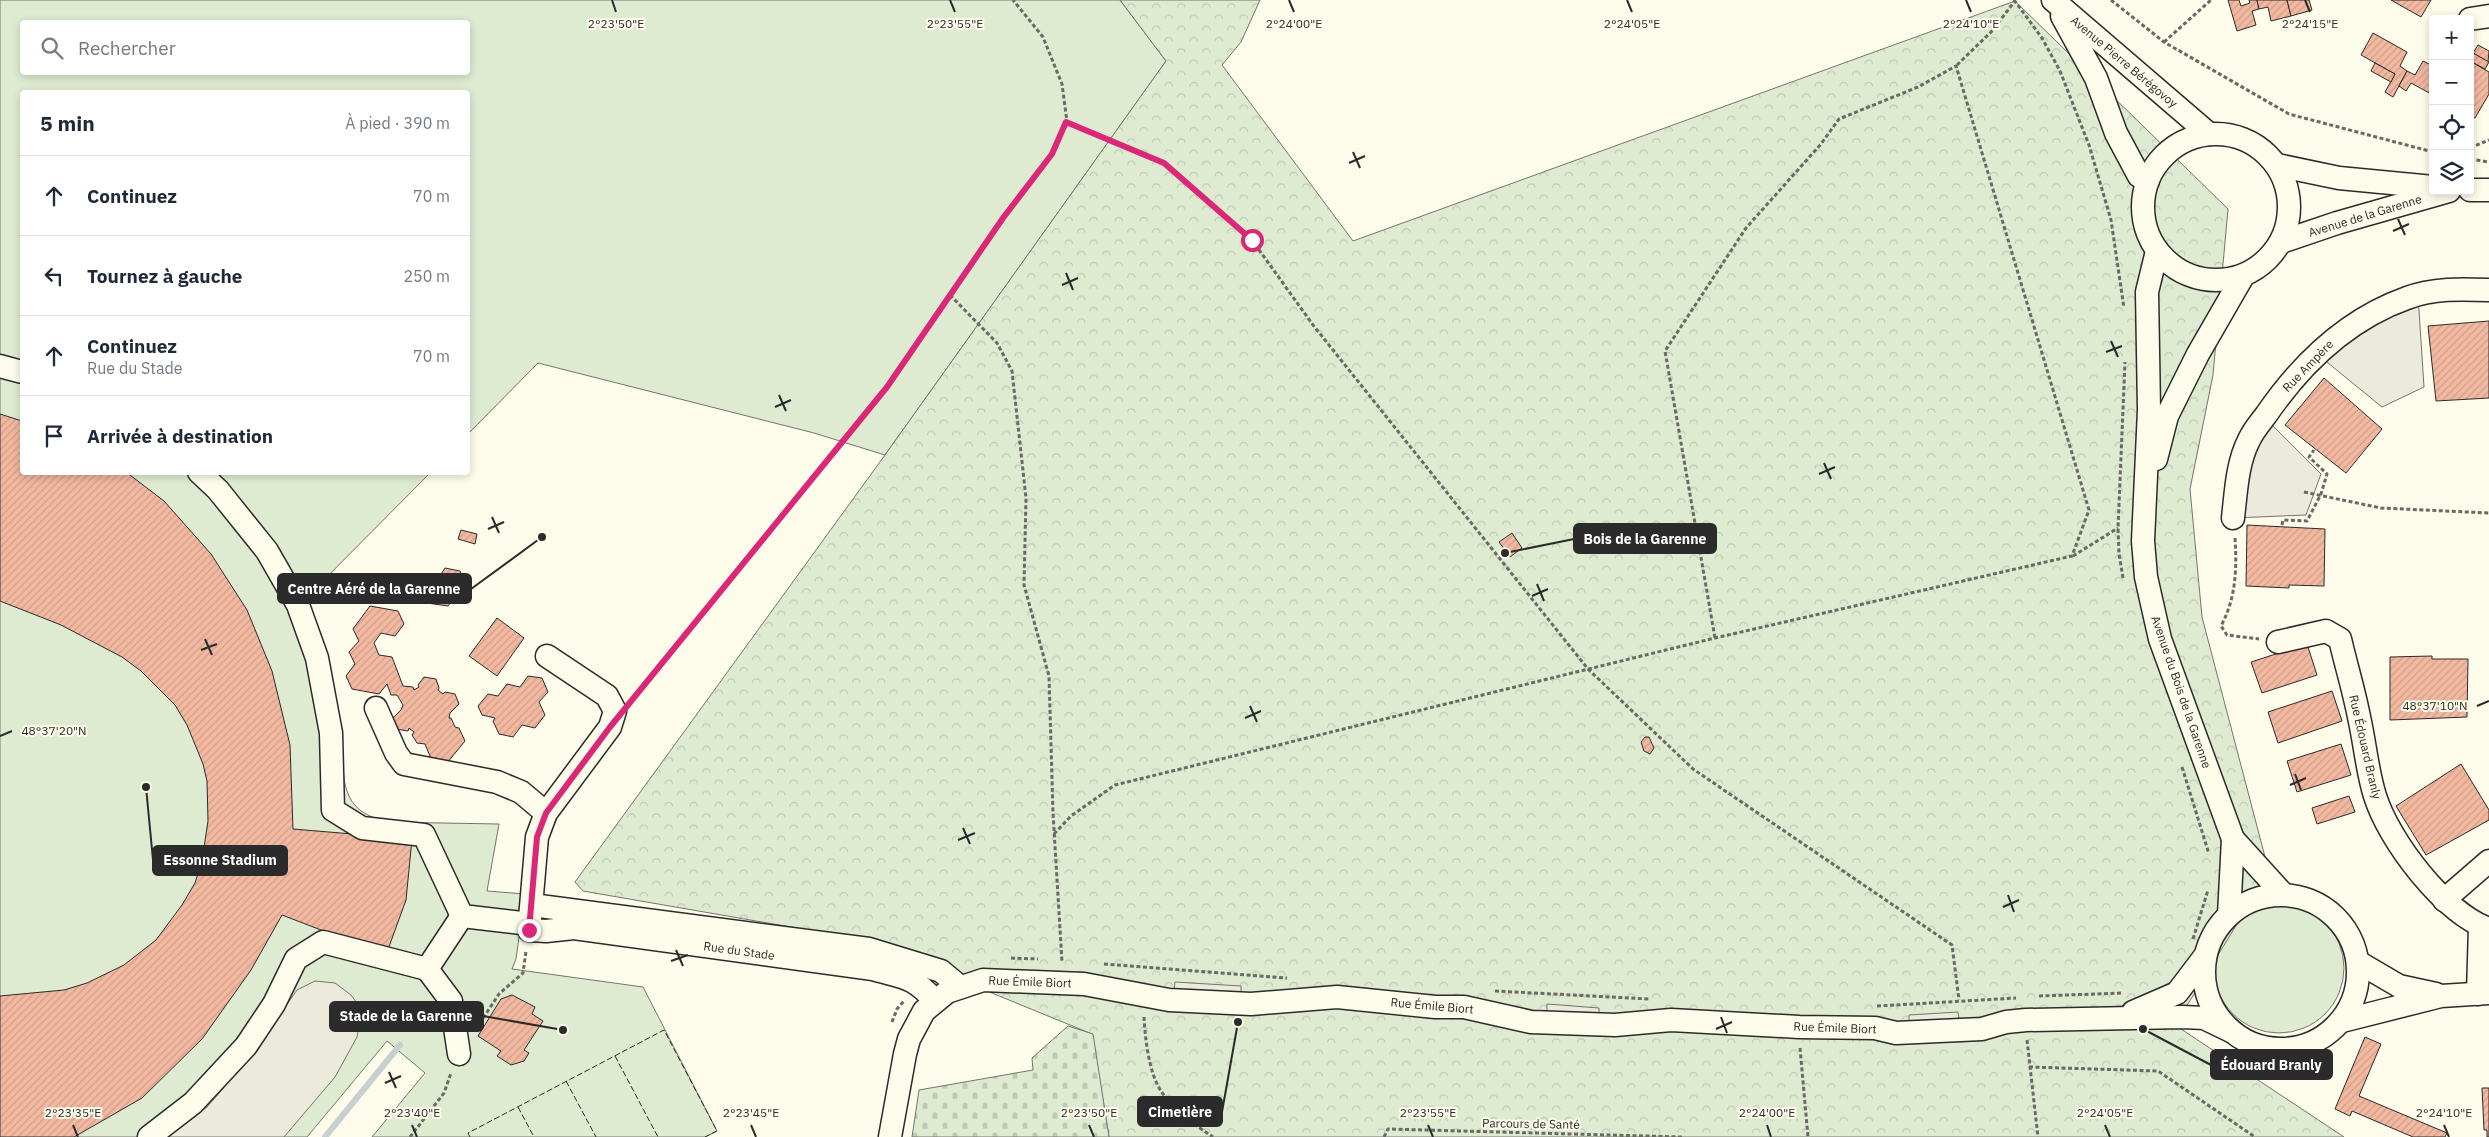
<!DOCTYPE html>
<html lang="fr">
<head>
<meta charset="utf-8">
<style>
	:root { --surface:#fff; --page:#f6f6f7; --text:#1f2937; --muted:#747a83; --line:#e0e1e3 }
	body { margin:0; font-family:"IBM Plex Sans",sans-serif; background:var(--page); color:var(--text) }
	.controls { position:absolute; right:15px; top:15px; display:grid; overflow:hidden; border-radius:5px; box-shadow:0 2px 8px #0003 }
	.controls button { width:45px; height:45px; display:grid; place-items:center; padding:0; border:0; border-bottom:1px solid var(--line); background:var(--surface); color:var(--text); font:25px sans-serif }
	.stop { position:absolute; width:15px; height:15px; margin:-11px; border:4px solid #db2777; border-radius:50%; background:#fff }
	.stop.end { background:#db2777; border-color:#fff; box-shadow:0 1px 5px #0008 }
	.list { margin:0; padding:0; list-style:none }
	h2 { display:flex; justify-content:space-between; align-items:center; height:65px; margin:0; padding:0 20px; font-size:21px }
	h2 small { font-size:16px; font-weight:400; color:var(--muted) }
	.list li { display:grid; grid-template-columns:32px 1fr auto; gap:15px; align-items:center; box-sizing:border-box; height:80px; padding:0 20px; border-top:1px solid var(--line) }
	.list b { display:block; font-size:19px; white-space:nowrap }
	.list p { margin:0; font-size:16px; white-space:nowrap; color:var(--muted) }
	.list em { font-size:16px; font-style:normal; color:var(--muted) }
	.icon { flex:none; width:28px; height:28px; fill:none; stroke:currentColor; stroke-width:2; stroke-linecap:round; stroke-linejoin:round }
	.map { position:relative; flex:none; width:2489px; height:1137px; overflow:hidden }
	.search { position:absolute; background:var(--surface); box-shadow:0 2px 8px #0003; left:20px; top:20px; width:450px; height:55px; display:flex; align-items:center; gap:12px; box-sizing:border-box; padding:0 18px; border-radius:5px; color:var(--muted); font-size:19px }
	.panel { position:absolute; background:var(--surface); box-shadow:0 2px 8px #0003; left:20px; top:90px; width:450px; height:385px; border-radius:5px }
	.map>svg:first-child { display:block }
	.grass { fill:#deebd1; stroke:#74746e; fill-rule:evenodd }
	.forest { fill:url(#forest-crowns); stroke:#74746e }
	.cemetery { fill:url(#cemetery-stones); stroke:#74746e }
	.parking { fill:#eceadb; stroke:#74746e }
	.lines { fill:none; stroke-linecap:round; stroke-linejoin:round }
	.stream { stroke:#c7d0d0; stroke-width:6 }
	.building { fill:url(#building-hatch); stroke:#2b2b2b }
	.minor-casing { stroke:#2b2b2b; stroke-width:25 }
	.path { stroke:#6a6964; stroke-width:3; stroke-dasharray:4 2.5; stroke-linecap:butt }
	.minor { stroke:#fdfbea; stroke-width:22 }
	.fence { stroke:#2b2b2b; stroke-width:1; stroke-dasharray:6 2.5; stroke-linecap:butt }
	.route { stroke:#db2777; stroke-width:6 }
	.ticks { fill:none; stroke:#2b2b2b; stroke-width:2 }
	.labels { text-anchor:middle; stroke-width:4; stroke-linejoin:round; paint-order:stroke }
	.street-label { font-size:12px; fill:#2b2b2b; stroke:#fdfbea }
	.ticks-label { font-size:12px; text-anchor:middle; fill:#2b2b2b; stroke:#fdfbea; stroke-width:4; stroke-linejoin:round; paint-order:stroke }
	.leader { fill:none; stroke:#2b2b2b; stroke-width:2 }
	.callout-dot { fill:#2b2b2b; stroke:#fdfbea; stroke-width:2 }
	.callout { fill:#2b2b2b; stroke:#2b2b2b; stroke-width:2 }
	.callout-label { font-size:14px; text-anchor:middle; font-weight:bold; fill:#fff }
</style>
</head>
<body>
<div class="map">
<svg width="2489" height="1137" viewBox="0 0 2489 1137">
	<defs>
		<pattern id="forest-crowns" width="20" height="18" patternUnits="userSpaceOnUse" patternTransform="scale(1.25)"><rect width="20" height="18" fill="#deebd1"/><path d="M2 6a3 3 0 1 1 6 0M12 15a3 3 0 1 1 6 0" fill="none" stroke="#bfcab4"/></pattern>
		<pattern id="cemetery-stones" width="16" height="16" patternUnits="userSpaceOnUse" patternTransform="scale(1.25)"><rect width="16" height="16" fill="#deebd1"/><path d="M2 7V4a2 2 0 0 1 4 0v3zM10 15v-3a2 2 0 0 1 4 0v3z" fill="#bfcab4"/></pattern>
		<pattern id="building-hatch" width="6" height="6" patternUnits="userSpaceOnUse" patternTransform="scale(1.25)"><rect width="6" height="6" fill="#f2b8a0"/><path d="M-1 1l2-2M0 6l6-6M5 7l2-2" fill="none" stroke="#d09e8a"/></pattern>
	</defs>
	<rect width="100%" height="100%" fill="#fdfbea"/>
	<g class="grass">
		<path d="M0 0H1120L1166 61 885 455 814 433 538 363 468 434V92H22V472L430 473 303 601C316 646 331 690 341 735 345 755 340 778 349 796 356 812 371 817 386 822L499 824 487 891 525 894 516 959 512 969 643 987 717 1131 705 1137H372L425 1073 387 1041 307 1137H0ZM22 22H468V72H22Z"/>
		<circle cx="2279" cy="968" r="65"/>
	</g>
	<path class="forest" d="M1120 0H1260L1241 42 1222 65 1353 241 2015 1 2228 209 2213 375 2190 489 2202 617 2269 872 2175 1025 2344 1137H1109L1092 1034 860 939 583 891 575 882 885 455 1166 61Z"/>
	<path class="cemetery" d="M1068 1026 1093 1034 1109 1137H912L919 1090 1033 1070 1032 1058Z"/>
	<g class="parking">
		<path d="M2418 295 2424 387 2382 407 2317 354Z"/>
		<path d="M2264 417 2321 474 2306 515 2233 518Z"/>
		<path d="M315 981 335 983 351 995 362 1010 357 1037 335 1077 284 1137H168L207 1107 251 1056 297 990Z"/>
		<path d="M1175 982 1241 986V993L1174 990Z"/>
		<path d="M1547 1004 1599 1008V1016L1547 1012Z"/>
		<path d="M1958 1012 1959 1019 1909 1022V1015Z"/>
	</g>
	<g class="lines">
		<path class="stream" d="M325 1137 400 1045"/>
	</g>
	<g class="building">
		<path d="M2228 0H2239L2241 6 2250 3 2249 0H2257L2259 9 2252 11 2256 25 2237 31Z"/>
		<path d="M2257 0H2287L2291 16 2271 21 2268 7 2259 9Z"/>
		<path d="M2287 0H2309L2312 10 2291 16Z"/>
		<path d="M2391 0H2431L2421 17Z"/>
		<path d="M2373 33 2407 52 2400 66 2407 71 2393 97 2385 92 2395 74 2361 55Z"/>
		<path d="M2478 45 2489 51 2488 62 2473 53Z"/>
		<path d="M2473 53 2489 62 2485 69 2470 61Z"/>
		<path d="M2423 61 2433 66V95L2411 83 2406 91 2399 86 2407 71 2415 75Z"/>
		<path d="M2470 61 2489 72V94L2475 118 2470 116 2472 72Z"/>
		<path d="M2375 63 2395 74 2391 82 2371 71Z"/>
		<path d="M2489 321V398L2436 401 2428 326Z"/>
		<path d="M2324 378 2382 429 2346 473 2285 425Z"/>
		<path d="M0 414 22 421V472H126L164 501 211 554 247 610 272 671 290 745 293 829 412 839 406 900 386 955 282 915 251 970 202 1039 142 1098 74 1137H0V996L64 990 87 983 124 965 156 940 182 905 195 883 202 861 208 821 207 781 203 764 187 725 175 705 141 671 122 657 61 625 0 601Z"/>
		<path d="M2247 525 2325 529 2324 586 2289 585V588L2246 586Z"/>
		<path d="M461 530 477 534 475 544 458 539Z"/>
		<path d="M1512 533 1522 548 1510 557 1499 542Z"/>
		<path d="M445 568 460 571 465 583 448 606 420 602 414 589 423 577 438 579Z"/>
		<path d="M370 606 398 611 404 624 395 636 381 633 374 643 379 655 392 657 403 686 413 687 414 690 419 687 418 685 424 677 436 679 439 688 438 690 443 694 445 692 455 694 459 704 450 713 449 718H451L455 727 459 728 465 741 447 763 432 761 425 744 417 743 412 735 414 732 409 728 408 731 396 729 392 719 401 710 403 705 397 695H391L387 684 379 694 352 689 346 676 355 664 349 652 359 641 353 629Z"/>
		<path d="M497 618 524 638 497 676 469 656Z"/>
		<path d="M2307 644 2317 675 2262 693 2251 662Z"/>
		<path d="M2432 656V659H2468L2467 717 2390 720V657Z"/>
		<path d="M528 676 542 678 548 692 539 702 545 715 535 728 522 725 513 737 499 734 493 721 495 718 482 715 478 706 488 694 498 696 507 684 520 687Z"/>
		<path d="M2332 691 2342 721 2278 743 2268 712Z"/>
		<path d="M1645 737H1649L1654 748 1650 754 1644 751 1641 742Z"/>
		<path d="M2341 744 2351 775 2297 792 2287 761Z"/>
		<path d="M2461 764 2489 810V820L2426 855 2396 806Z"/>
		<path d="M2349 796 2355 812 2317 824 2312 808Z"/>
		<path d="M512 995 535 1007 532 1014 543 1021 524 1050 529 1053 524 1061 511 1065 497 1056 501 1051 478 1036 501 999Z"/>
		<path d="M2365 1037 2381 1044 2359 1096 2447 1133 2445 1137H2413L2352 1111 2350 1116 2335 1109Z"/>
		<path d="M2482 1088H2489V1137H2487V1130H2484Z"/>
	</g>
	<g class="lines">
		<defs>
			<g id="minor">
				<path d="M2053 0 2209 134"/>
				<path d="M2062 16 2096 78 2116 133 2139 176 2148 180"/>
				<path d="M2470 19 2489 16"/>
				<circle cx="2216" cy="207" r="73"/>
				<path d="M2277 165 2339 178 2433 187"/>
				<path d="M2470 190H2489"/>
				<path d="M2281 242 2337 223 2449 191"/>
				<path d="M2157 251 2147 292 2149 410 2143 541 2146 577 2160 639 2233 839 2283 894"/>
				<path d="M0 366 22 372"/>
				<path d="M2156 459 2167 416 2198 354 2243 276"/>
				<path d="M199 472 218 490 267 551 298 605 317 658 331 733 333 810 362 828 424 835 462 916 530 924"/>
				<path d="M2233 518C2236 492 2237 463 2249 440 2253 431 2260 423 2266 415 2301 364 2348 319 2407 298 2433 288 2461 289 2489 290"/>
				<path d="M2278 642 2326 631 2340 639C2346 665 2354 691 2359 717 2365 743 2367 771 2375 796 2389 841 2444 913 2489 929"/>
				<path d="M547 656 607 696 615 711 610 727 546 813 537 837 529 930 546 931 574 928 873 969C904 978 913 976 935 1001"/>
				<path d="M376 708 396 753 404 764 497 782 521 792 546 813"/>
				<circle cx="2281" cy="972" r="77"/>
				<path d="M2444 900 2489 861"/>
				<path d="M532 905 869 949 941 971 959 986"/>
				<path d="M2229 915 2233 839"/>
				<path d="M2358 962 2399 986 2436 994"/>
				<path d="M427 969 451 1001 459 1054"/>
				<path d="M2478 994 2480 926"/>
				<path d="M2133 1012 2177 993 2205 956"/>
				<path d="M2342 1021 2441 996 2489 993"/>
				<path d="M149 1137 193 1103 246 1046 274 1004 296 959 323 942 427 969 462 916"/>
				<path d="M890 1137 905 1054 909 1039 924 1011 947 992 983 980 1084 984 1169 1000 1251 1004 1337 997 1435 1007H1464L1531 1022 1615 1025 1671 1020 1799 1027 1875 1028 1896 1033 1982 1029 2006 1022 2026 1020 2183 1017 2204 1018 2231 1031"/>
			</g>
		</defs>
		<use href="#minor" class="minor-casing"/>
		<g class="path">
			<path d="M2014 0 2042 38 2060 71 2089 145 2111 220 2124 308"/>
			<path d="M2111 0 2164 42 2289 114 2433 152"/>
			<path d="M2164 42 2211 0"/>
			<path d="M1957 65 1991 32 2015 1"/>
			<path d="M1067 122 1164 163 1252 240 1313 325 1588 669 1693 769 1952 945 1959 1000"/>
			<path d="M2470 148 2489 140"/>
			<path d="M2470 159 2489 162"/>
			<path d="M950 295 997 343 1012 371 1026 498 1024 585 1049 676 1053 813 1062 962"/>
			<path d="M2304 492 2381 508 2489 513"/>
			<path d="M2282 525 2283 520 2307 521 2321 494 2327 474 2309 457 2314 450"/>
			<path d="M2235 538C2237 569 2236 598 2221 626L2227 635 2259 639"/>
			<path d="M2073 556 2118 528"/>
			<path d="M2123 578 2119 554 2118 528 2125 362"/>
			<path d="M632 699 887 387 1003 218 1052 154 1067 122 1062 84 1043 37 1013 0"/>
			<path d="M2182 767 2209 854"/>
			<path d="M1054 834 1071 816 1115 785 1715 638 2072 556 2089 510 1956 66 1918 87 1839 119 1821 144 1746 228 1665 351 1715 638"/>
			<path d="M2193 939 2208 890"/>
			<path d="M1011 958 1038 959"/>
			<path d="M1104 964 1287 978"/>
			<path d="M1495 991 1649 999"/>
			<path d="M2039 996 2123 993"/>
			<path d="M1877 1006 2016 998"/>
			<path d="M1144 1017C1145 1038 1149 1073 1161 1091 1173 1110 1195 1125 1213 1137"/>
			<path d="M892 1022 897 1009 904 1001"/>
			<path d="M476 1029 499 994 523 973 526 951"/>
			<path d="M2027 1040 2038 1137"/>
			<path d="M1800 1048 1808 1137"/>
			<path d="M2029 1067 2158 1071 2255 1137"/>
			<path d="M410 1137 444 1093 451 1073"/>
			<path d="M1384 1137 1388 1129 1682 1137"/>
		</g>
		<use href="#minor" class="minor"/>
		<g class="fence">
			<path d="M615 1056 658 1137"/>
			<path d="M566 1081 596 1137"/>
			<path d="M518 1107 534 1137"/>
			<path d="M470 1137 468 1133 664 1030 717 1131 705 1137"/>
		</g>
	</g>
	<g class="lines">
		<path class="route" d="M529 930 537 837 546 813 610 727 887 387 1003 218 1052 154 1066 122 1164 163 1252 240"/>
	</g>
	<path class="ticks" d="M612 0 616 12M950 0 955 12M1289 0 1294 12M1627 0 1632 12M1966 0 1971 12M2305 0 2310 12M1353 152 1360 168M1349 163 1365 156M2398 219 2405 235M2393 231 2409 224M1066 273 1073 290M1062 285 1078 278M2111 341 2118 357M2106 352 2122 346M779 395 786 411M775 407 791 400M1824 463 1831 479M1819 474 1835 467M492 517 499 533M488 529 504 522M1537 584 1544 601M1532 596 1548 589M205 639 212 655M201 650 217 644M1250 706 1257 722M2477 706 2489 701M1245 718 1261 711M0 736 12 731M2295 774 2301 790M2290 785 2306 778M963 828 970 844M958 840 975 833M2008 895 2014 912M2003 907 2019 900M676 950 683 966M671 961 688 955M1721 1017 1727 1033M1716 1029 1732 1022M389 1072 396 1088M385 1083 401 1076M73 1125 78 1137M412 1125 417 1137M751 1125 756 1137M1089 1125 1094 1137M1428 1125 1433 1137M1767 1125 1771 1137M2105 1125 2110 1137M2444 1125 2449 1137"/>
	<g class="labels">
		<g class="street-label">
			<text transform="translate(2124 62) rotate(40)" y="4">Avenue Pierre Bérégovoy</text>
			<text transform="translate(2365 216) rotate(-17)" y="4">Avenue de la Garenne</text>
			<text transform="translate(2308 366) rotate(-46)" y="4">Rue Ampère</text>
			<text transform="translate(2181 692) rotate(71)" y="4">Avenue du Bois de la Garenne</text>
			<text transform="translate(2365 747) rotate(77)" y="4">Rue Édouard Branly</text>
			<text transform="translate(739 951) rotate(8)" y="4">Rue du Stade</text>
			<text transform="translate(1030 982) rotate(2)" y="4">Rue Émile Biort</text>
			<text transform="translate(1432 1006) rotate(5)" y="4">Rue Émile Biort</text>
			<text transform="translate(1835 1028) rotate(2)" y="4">Rue Émile Biort</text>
			<text transform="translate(1531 1124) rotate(1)" y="4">Parcours de Santé</text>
		</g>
	</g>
	<g class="ticks-label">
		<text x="616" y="28">2°23'50"E</text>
		<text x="955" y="28">2°23'55"E</text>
		<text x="1294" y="28">2°24'00"E</text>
		<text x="1632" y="28">2°24'05"E</text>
		<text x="1971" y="28">2°24'10"E</text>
		<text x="2310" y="28">2°24'15"E</text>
		<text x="2435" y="710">48°37'10"N</text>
		<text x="54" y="735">48°37'20"N</text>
		<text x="73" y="1117">2°23'35"E</text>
		<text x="412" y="1117">2°23'40"E</text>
		<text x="751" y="1117">2°23'45"E</text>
		<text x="1089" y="1117">2°23'50"E</text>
		<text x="1428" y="1117">2°23'55"E</text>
		<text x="1767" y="1117">2°24'00"E</text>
		<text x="2105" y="1117">2°24'05"E</text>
		<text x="2444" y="1117">2°24'10"E</text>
	</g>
	<path class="leader" d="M1505 553L1574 539M542 537L471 589M146 787L153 860M563 1030L483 1016M2143 1029L2211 1065M1238 1022L1222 1112"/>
	<g class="callout-dot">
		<circle cx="1505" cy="553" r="5"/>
		<circle cx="542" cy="537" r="5"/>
		<circle cx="146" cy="787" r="5"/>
		<circle cx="563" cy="1030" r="5"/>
		<circle cx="2143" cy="1029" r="5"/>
		<circle cx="1238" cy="1022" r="5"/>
	</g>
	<g class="callout">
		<rect x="1574" y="524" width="142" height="29" rx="5"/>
		<rect x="278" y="574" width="193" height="29" rx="5"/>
		<rect x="153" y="846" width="134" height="29" rx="5"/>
		<rect x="330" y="1002" width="153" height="29" rx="5"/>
		<rect x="2211" y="1050" width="121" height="29" rx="5"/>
		<rect x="1138" y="1097" width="84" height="29" rx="5"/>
	</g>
	<g class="callout-label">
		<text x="1645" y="544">Bois de la Garenne</text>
		<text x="374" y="594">Centre Aéré de la Garenne</text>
		<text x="220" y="865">Essonne Stadium</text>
		<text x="406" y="1021">Stade de la Garenne</text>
		<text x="2271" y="1070">Édouard Branly</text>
		<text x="1180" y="1117">Cimetière</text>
	</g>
</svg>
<div class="controls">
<button>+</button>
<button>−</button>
<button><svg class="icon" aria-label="locate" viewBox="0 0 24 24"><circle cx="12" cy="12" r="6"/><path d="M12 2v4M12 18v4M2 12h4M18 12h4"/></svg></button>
<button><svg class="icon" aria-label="layers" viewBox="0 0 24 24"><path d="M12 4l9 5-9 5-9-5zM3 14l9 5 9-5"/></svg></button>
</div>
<div class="stop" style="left:1252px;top:240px"></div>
<div class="stop end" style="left:529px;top:930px"></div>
<div class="search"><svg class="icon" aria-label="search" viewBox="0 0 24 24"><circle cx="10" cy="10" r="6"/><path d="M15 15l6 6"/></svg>Rechercher</div>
<section class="panel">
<h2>5 min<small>À pied · 390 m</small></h2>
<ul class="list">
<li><svg class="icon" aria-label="ahead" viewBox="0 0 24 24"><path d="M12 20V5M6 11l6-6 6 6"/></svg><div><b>Continuez</b></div><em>70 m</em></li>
<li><svg class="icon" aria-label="left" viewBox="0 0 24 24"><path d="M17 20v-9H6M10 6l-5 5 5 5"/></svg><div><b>Tournez à gauche</b></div><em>250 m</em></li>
<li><svg class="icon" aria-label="ahead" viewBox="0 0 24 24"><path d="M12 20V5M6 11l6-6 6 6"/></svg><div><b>Continuez</b><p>Rue du Stade</p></div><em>70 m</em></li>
<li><svg class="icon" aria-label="arrive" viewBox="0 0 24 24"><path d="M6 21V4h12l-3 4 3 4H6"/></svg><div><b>Arrivée à destination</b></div></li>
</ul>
</section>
</div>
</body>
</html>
